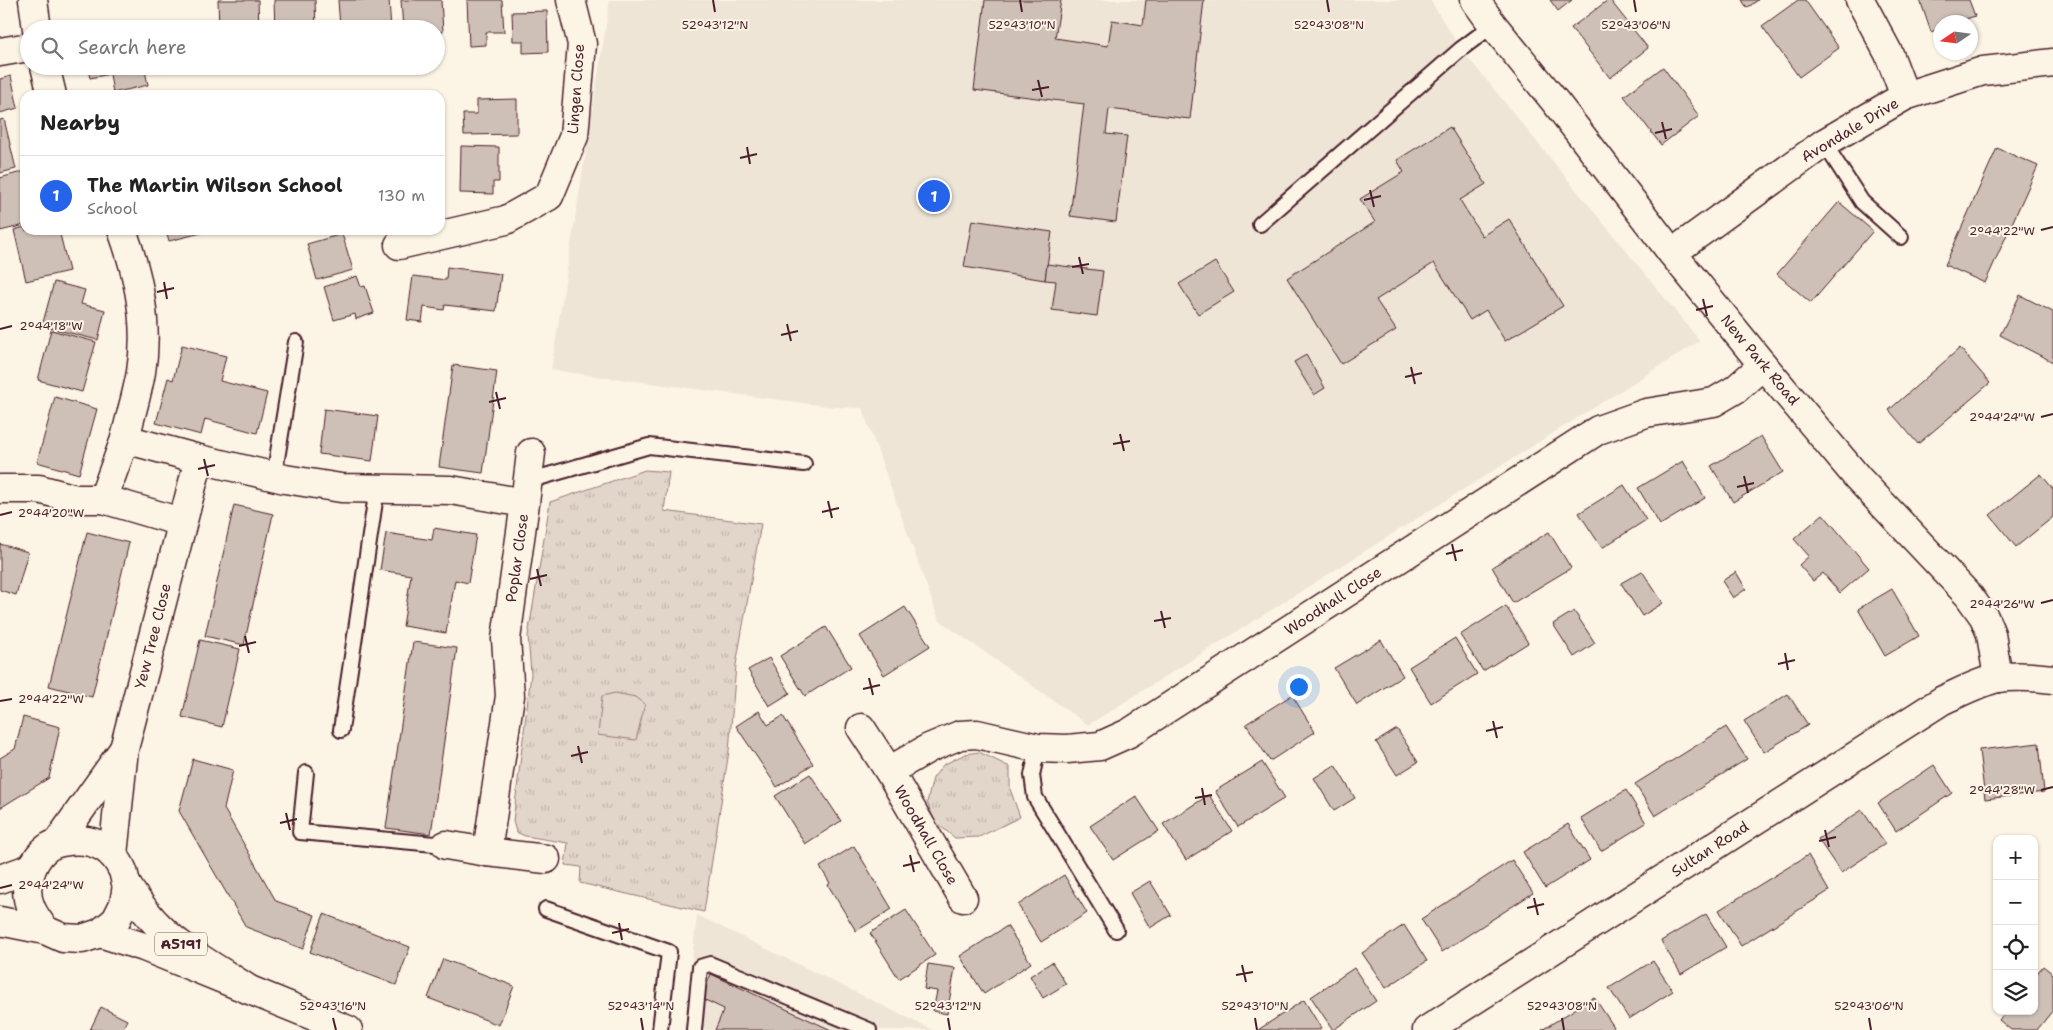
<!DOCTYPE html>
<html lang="en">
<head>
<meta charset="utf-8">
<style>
	:root { --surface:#fff; --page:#f6f6f6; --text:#222; --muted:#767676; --line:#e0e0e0; --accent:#2563eb }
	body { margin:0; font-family:"Shantell Sans",sans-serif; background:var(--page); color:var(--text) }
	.controls { position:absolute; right:15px; bottom:15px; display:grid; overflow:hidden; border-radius:10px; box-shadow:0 1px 4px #0004 }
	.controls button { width:45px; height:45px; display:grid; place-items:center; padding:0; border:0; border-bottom:1px solid var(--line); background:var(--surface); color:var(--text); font:25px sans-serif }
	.compass { position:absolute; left:1933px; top:15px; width:45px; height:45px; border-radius:50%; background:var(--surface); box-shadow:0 1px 4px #0004; rotate:257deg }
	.you { position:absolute; left:1298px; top:686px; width:18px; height:18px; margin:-12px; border:4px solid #fff; border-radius:50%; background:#1a73e8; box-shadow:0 0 0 8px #1a73e833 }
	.badge { display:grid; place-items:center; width:32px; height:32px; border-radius:50%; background:var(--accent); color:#fff; font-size:16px; font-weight:700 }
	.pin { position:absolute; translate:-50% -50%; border:2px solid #fff; box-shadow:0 1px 5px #0006 }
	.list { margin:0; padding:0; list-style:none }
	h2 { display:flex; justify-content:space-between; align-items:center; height:65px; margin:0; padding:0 20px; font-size:21px }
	h2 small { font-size:16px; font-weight:400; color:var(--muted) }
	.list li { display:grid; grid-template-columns:32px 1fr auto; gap:15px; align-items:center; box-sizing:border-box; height:80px; padding:0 20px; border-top:1px solid var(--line) }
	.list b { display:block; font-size:19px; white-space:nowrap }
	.list p { margin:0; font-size:16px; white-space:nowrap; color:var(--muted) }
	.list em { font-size:16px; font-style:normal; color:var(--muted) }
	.icon { flex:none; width:28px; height:28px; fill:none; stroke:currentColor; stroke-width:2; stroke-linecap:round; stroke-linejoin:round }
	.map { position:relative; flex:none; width:2053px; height:1030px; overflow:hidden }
	.search { position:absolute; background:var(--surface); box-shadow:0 1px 4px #0004; left:20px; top:20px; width:425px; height:55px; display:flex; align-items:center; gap:12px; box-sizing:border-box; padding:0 18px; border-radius:28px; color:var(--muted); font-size:19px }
	.panel { position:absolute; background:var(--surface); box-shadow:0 1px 4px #0004; left:20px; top:90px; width:425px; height:145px; border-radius:15px }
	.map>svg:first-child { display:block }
	.built { fill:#eee5d7 }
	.grass { fill:url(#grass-tufts); stroke:#967a7a }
	.garden { fill:#e2d5ca; stroke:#967a7a }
	.building { fill:#cfc0b7; stroke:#4a1f2b }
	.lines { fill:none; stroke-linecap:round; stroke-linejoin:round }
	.lane-casing { stroke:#4a1f2b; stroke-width:18 }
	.street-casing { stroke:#4a1f2b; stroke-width:31 }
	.secondary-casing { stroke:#4a1f2b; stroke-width:31 }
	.primary-casing { stroke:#4a1f2b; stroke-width:31 }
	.lane { stroke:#fcf5e5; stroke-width:14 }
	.street { stroke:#fcf5e5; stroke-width:28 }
	.secondary { stroke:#fcf5e5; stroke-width:28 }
	.primary { stroke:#fcf5e5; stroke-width:28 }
	.ticks { fill:none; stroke:#4a1f2b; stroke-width:2 }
	.labels { text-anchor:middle; stroke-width:4; stroke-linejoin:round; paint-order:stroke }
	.shield { fill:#fcf5e5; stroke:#7f5f63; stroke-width:1 }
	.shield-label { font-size:14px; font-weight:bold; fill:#4a1f2b }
	.street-label { font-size:15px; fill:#4a1f2b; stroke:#fcf5e5 }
	.ticks-label { font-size:12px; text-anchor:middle; fill:#4a1f2b; stroke:#fcf5e5; stroke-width:4; stroke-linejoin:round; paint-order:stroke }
</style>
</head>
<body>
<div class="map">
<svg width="2053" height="1030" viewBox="0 0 2053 1030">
	<defs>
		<pattern id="grass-tufts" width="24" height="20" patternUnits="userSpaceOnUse" patternTransform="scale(1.25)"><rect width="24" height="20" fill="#e2d5ca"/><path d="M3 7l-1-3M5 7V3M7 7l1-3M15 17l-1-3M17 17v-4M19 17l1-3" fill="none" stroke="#c3b6ae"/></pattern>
	</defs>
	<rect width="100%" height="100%" fill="#fcf5e5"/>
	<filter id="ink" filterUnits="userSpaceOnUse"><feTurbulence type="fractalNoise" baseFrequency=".02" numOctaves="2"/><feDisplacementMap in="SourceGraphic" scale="10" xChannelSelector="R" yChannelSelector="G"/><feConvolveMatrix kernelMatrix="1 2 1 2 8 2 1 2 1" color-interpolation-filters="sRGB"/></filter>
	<g filter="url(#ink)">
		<g class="built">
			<path d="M610 0H1430L1461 49 1700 341 1088 725 939 620 862 408 834 407 551 370Z"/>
			<path d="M697 915 933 1030H684Z"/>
		</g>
		<g class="grass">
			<path d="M645 470 669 472 664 511 761 524 736 665 729 751 704 912 580 883 581 867 565 865 568 843 525 836 516 832 513 821 531 674 528 636 550 502Z"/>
			<path d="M979 752 1010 767V789L1020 817 979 837 955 838 935 822 927 802 933 778 943 765 965 754Z"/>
		</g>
		<path class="garden" d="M615 693 636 697 645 704 636 740 598 735 602 696Z"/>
		<g class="building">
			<path d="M218 0H258L259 29H219Z"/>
			<path d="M274 0H315L316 29H275Z"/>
			<path d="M338 0H389L391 29H363V26L340 27Z"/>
			<path d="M401 0H441L443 32H436V29H403Z"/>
			<path d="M467 0H502L504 32H486V45L469 46Z"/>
			<path d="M985 0H1061L1055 38 1108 46 1112 20 1143 25 1146 0H1204L1190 119 1109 109 1106 134 1127 136 1116 222 1070 216 1084 104 974 90Z"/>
			<path d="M1550 0H1572L1558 11Z"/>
			<path d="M1608 0H1610L1648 48 1610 78 1571 28Z"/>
			<path d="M1742 0H1758L1747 8Z"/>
			<path d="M1798 0H1805L1839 48 1799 77 1762 26Z"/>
			<path d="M1920 0H1969L1975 16 1957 22H1940V28L1931 32Z"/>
			<path d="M547 11 548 52 523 53V41H513L512 12Z"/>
			<path d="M87 66H144L148 85 113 93 110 74 90 78Z"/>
			<path d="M1663 67 1699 116 1661 145 1624 96Z"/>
			<path d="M11 76 18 108 0 113V79Z"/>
			<path d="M517 99V134L464 135 463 114H477V100Z"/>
			<path d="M4 119 16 169 0 173V120Z"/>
			<path d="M1450 127 1486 184 1460 200 1482 236 1509 219 1563 306 1505 341 1486 310 1470 320 1434 263 1376 300 1396 330 1341 364 1287 278 1375 222 1360 199 1404 172 1397 160Z"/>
			<path d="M461 146 499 147V182H493V194L460 193Z"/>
			<path d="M1997 148 2038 166 1985 283 1945 265Z"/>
			<path d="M25 171V225L0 231V178Z"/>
			<path d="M1839 202 1873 231 1811 303 1777 274Z"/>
			<path d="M972 220 1052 232 1045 280 964 267Z"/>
			<path d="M25 227V230H59L69 271 26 281 14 230Z"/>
			<path d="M166 230H213L169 241Z"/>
			<path d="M342 234 353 270 317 280 307 244Z"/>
			<path d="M1215 262 1234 292 1198 314 1179 284Z"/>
			<path d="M1047 264 1103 271 1097 316 1052 310 1056 281 1045 280Z"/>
			<path d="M447 267 501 274 496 311 445 305 444 310 424 307 422 322 407 320 413 276 446 280Z"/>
			<path d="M357 276 361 287 365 286 374 313 356 319 355 314 334 320 324 287Z"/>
			<path d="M54 282 85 290 81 304 105 310 98 340 42 326Z"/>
			<path d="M2020 295 2053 312V362L2000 335Z"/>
			<path d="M51 330 96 342 82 392 38 380Z"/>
			<path d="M182 345 226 356 220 381 267 393 257 433 205 419 201 435 156 423 168 378 173 380Z"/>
			<path d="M1960 348 1990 383 1918 444 1889 410Z"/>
			<path d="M1306 355 1325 388 1314 395 1294 362Z"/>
			<path d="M453 365 497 371 483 473 439 467Z"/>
			<path d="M55 397 97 409 79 474 37 462Z"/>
			<path d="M324 409 378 416 372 461 319 454Z"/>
			<path d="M1761 436 1783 472 1733 502 1711 466Z"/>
			<path d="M1683 461 1705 498 1660 525 1638 488Z"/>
			<path d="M2041 474 2053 489V517L2016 547 1990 515Z"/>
			<path d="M1624 485 1646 520 1602 548 1579 513Z"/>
			<path d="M234 505 273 514 244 645 205 636Z"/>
			<path d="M1823 514 1869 568 1840 593 1823 573 1813 581 1799 565 1809 556 1794 539Z"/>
			<path d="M434 528 476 535 468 583 455 580 446 633 403 626 411 575 380 570 386 533 432 540Z"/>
			<path d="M87 532 129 543 92 697 49 686Z"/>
			<path d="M1549 532 1571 568 1513 603 1492 567Z"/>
			<path d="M0 544 28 552 16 595 0 590Z"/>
			<path d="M1642 571 1663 603 1642 616 1621 583Z"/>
			<path d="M1736 572 1746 589 1733 598 1722 581Z"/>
			<path d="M1892 589 1919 636 1885 656 1858 609Z"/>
			<path d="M1506 606 1528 643 1483 671 1460 635Z"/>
			<path d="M905 607 930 646 884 675 860 636Z"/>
			<path d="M1574 611 1595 643 1574 657 1553 624Z"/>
			<path d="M826 627 851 667 805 696 780 656Z"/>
			<path d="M1455 638 1477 674 1431 703 1409 667Z"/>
			<path d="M200 640 240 649 222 727 182 717Z"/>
			<path d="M1381 640 1403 676 1357 705 1334 668Z"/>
			<path d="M413 642 457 648 431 834 386 828Z"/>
			<path d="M769 658 790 693 769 706 748 670Z"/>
			<path d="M1788 694 1808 725 1764 752 1744 721Z"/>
			<path d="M1292 695 1315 732 1270 761 1246 724Z"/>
			<path d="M759 711 768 725 783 716 813 764 777 787 736 726Z"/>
			<path d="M23 717 60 727 49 778 0 808V758L15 749Z"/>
			<path d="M1726 727 1747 759 1655 816 1635 784Z"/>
			<path d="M1397 729 1418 762 1397 775 1376 742Z"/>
			<path d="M2039 743 2044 792 1985 799 1979 750Z"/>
			<path d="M193 759 233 770 224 809 276 901 315 915 303 949 246 927 179 811Z"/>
			<path d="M1262 762 1285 798 1238 827 1215 791Z"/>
			<path d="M1335 765 1355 798 1334 811 1314 778Z"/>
			<path d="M1934 765 1952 793 1896 831 1878 803Z"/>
			<path d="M810 774 841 821 805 844 775 796Z"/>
			<path d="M1626 790 1646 823 1601 851 1581 818Z"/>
			<path d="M1209 795 1232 831 1186 860 1163 824Z"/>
			<path d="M1136 796 1159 831 1113 860 1090 826Z"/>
			<path d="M1862 810 1885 844 1841 873 1818 839Z"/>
			<path d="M1568 824 1590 860 1545 888 1523 852Z"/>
			<path d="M854 846 892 909 856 931 828 885 830 883 820 867Z"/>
			<path d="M1808 855 1829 891 1741 946 1719 910Z"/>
			<path d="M1512 860 1533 893 1442 952 1421 919Z"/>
			<path d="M1064 875 1087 913 1041 942 1018 905Z"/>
			<path d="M1150 881 1171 915 1150 928 1130 893Z"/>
			<path d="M906 910 935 955 899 979 870 933Z"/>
			<path d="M324 914 410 947 396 985 310 952Z"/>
			<path d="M1706 914 1726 947 1681 974 1661 941Z"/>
			<path d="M1404 925 1427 961 1386 988 1362 953Z"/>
			<path d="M1007 926 1031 963 984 994 960 956Z"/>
			<path d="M443 959 514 986 499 1025 428 998Z"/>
			<path d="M1653 961 1673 991 1629 1019 1609 988Z"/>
			<path d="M1052 962 1066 984 1043 998 1030 976Z"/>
			<path d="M928 964 955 968 947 1014 933 1011 937 991 924 989Z"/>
			<path d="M2043 966 2053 974V1010L2037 1030H2011L1999 1020 2006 1011H2034V977Z"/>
			<path d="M1354 968 1376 1001 1333 1030 1311 997Z"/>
			<path d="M711 974 831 1030H715L724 1009 701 998Z"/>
			<path d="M1594 997 1614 1027 1610 1030H1542Z"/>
			<path d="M1304 1000 1321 1028 1318 1030H1258Z"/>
			<path d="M101 1007 127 1020 122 1030H90Z"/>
		</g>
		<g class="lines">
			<defs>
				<g id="lane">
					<path d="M1824 143 1862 202 1901 237"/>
					<path d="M1260 224 1461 49 1493 25"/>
					<path d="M274 477 296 342"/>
					<path d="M528 481 649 446 804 464"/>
					<path d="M341 730 377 488"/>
					<path d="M1038 748 1032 775 1035 797 1116 930"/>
					<path d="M306 773 300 832 446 845"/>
					<path d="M546 909 669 952 660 1030"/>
					<path d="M694 1030 700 967 710 964 869 1030"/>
				</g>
				<g id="street">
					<path d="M33 0 37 29"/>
					<path d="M1475 0 1493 25 1557 104 1672 253 1763 365 1857 477 1969 596 1984 617 1991 634 1998 678"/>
					<path d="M1860 0 1889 54 1905 96"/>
					<path d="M0 52 29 47"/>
					<path d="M45 66 52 95"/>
					<path d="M399 245 506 220 549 196 574 136 582 44 571 0"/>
					<path d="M1672 253 1824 143 1905 96 1983 71 2053 63"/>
					<path d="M125 439 103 499 181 522"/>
					<path d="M199 459 285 479 341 488 451 490 525 503 506 639 510 696 487 852 446 845"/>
					<path d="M0 489H39L76 499H103"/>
					<path d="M525 503 531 453"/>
					<path d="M861 728 889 771"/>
					<path d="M57 843 123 750"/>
					<path d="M487 852 546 859"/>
					<path d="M113 855 124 749 199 459 125 439C130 417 137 395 141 372 149 324 139 276 122 230"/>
					<path d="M963 898 889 771 929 748 960 735 977 734 1038 748 1067 749 1100 746 1129 733 1598 430 1646 413 1714 402 1736 389 1763 365"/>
				</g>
				<path id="secondary" d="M1427 1030 1943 700C1961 692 1979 682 1998 678 2016 675 2035 677 2053 679"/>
				<g id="primary">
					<path d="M0 879 31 868"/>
					<path d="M0 921 45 930 63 938 82 939 100 933 116 920 124 904 127 885"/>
					<path d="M45 930C34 916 24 901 28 882 32 864 42 845 62 842 87 837 110 843 122 869 125 874 124 881 128 887 135 898 144 910 153 920 179 949 217 968 248 989"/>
					<path d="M100 933 144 947 348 1030"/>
				</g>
			</defs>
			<use href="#lane" class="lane-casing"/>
			<use href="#street" class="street-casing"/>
			<use href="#secondary" class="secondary-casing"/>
			<use href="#primary" class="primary-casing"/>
			<use href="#lane" class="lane"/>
			<use href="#street" class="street"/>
			<use href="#secondary" class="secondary"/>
			<use href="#primary" class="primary"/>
		</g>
	</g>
	<path class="ticks" d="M713 0 715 12M1020 0 1022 12M1327 0 1329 12M1634 0 1636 12M1038 80 1042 97M1032 90 1049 87M1662 122 1666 139M1655 133 1672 129M747 147 750 164M740 158 757 154M1370 190 1374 207M1364 200 1381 196M2041 230 2053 227M1079 257 1083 274M1072 267 1089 264M164 282 167 299M157 292 174 288M1703 299 1707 316M1696 310 1713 306M787 324 791 341M0 329 12 326M781 335 798 331M1411 367 1415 384M1405 377 1422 373M496 392 500 409M489 402 506 398M2041 417 2053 414M1120 434 1124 451M1113 444 1130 441M204 459 208 476M198 469 215 465M1744 476 1748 493M1737 487 1754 483M828 501 832 518M822 512 839 508M0 515 12 512M1452 544 1456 561M1446 554 1463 550M537 569 541 586M530 579 547 575M2041 603 2053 600M1161 611 1165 628M1154 621 1171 618M245 636 249 653M239 646 256 642M1785 653 1788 670M1778 664 1795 660M869 678 873 695M863 689 880 685M0 701 12 699M1493 721 1497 738M1486 731 1503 727M578 746 582 763M571 756 588 752M1202 788 1205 805M2041 790 2053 787M1195 798 1212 795M286 813 290 830M280 823 297 819M1825 830 1829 847M1819 841 1836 837M910 855 914 872M903 866 920 862M0 888 12 885M1534 898 1538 915M1527 908 1544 904M619 923 622 940M612 933 629 929M1242 965 1246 982M1236 975 1253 972M333 1018 336 1030M641 1018 643 1030M948 1018 950 1030M1255 1018 1257 1030M1562 1018 1564 1030M1869 1018 1871 1030"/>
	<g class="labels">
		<rect class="shield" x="155" y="932.5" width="52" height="23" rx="4"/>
		<g class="shield-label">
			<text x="181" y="949">A5191</text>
		</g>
		<g class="street-label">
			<text transform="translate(576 89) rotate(-86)" y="5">Lingen Close</text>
			<text transform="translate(1850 130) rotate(-31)" y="5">Avondale Drive</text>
			<text transform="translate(1760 360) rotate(50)" y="5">New Park Road</text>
			<text transform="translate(517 558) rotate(-82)" y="5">Poplar Close</text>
			<text transform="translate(1333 601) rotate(-33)" y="5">Woodhall Close</text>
			<text transform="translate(153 636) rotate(-76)" y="5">Yew Tree Close</text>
			<text transform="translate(926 835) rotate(60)" y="5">Woodhall Close</text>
			<text transform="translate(1710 849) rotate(-33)" y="5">Sultan Road</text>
		</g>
	</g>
	<g class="ticks-label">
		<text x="715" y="29">52°43'12"N</text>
		<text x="1022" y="29">52°43'10"N</text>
		<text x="1329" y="29">52°43'08"N</text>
		<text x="1636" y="29">52°43'06"N</text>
		<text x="2002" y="235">2°44'22"W</text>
		<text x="51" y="330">2°44'18"W</text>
		<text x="2002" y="421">2°44'24"W</text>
		<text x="51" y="517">2°44'20"W</text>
		<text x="2002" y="608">2°44'26"W</text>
		<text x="51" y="703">2°44'22"W</text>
		<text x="2002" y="794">2°44'28"W</text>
		<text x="51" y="889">2°44'24"W</text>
		<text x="333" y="1010">52°43'16"N</text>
		<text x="641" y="1010">52°43'14"N</text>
		<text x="948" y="1010">52°43'12"N</text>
		<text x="1255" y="1010">52°43'10"N</text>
		<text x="1562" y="1010">52°43'08"N</text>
		<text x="1869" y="1010">52°43'06"N</text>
	</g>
</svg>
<div class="controls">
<button>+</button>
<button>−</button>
<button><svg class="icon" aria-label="locate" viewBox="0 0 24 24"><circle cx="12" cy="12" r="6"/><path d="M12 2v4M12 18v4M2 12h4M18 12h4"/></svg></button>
<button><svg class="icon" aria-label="layers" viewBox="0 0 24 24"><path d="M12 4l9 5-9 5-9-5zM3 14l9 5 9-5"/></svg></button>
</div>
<svg class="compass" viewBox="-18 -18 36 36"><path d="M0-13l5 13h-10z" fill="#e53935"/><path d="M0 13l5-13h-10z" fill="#767676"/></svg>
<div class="you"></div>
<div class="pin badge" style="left:934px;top:196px">1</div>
<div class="search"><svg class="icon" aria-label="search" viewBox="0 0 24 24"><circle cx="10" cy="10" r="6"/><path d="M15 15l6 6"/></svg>Search here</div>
<section class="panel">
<h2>Nearby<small></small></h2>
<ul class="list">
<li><span class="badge">1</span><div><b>The Martin Wilson School</b><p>School</p></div><em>130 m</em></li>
</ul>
</section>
</div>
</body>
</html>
